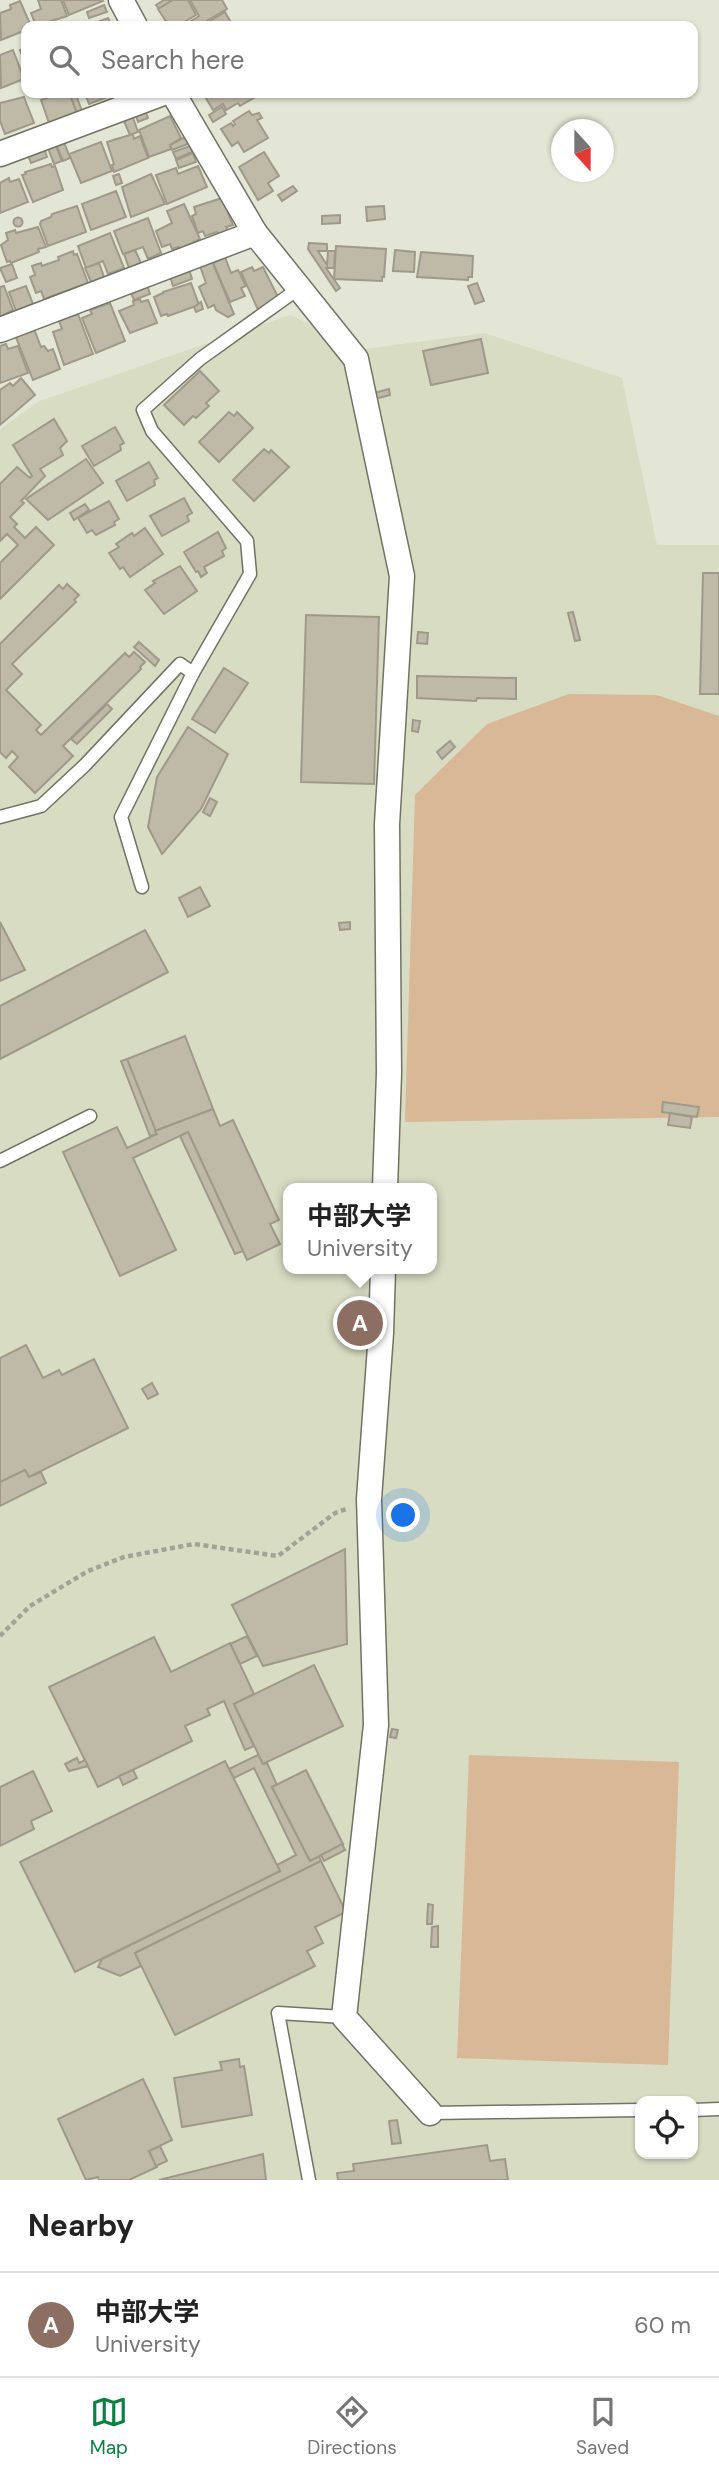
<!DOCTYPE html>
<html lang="en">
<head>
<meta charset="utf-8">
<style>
	:root { --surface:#fff; --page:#f2f2f2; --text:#222; --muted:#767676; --line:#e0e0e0; --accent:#0b8043 }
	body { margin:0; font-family:"DM Sans","Noto Sans JP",sans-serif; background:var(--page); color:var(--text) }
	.controls { position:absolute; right:21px; bottom:21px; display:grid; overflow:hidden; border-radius:14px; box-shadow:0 2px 5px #0004 }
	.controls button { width:63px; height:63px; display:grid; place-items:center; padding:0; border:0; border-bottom:2px solid var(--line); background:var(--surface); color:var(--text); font:35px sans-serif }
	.compass { position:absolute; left:551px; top:119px; width:63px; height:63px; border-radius:50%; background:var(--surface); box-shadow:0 2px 5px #0004; rotate:159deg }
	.you { position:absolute; left:404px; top:1516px; width:24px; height:24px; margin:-18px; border:5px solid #fff; border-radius:50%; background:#1a73e8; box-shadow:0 0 0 10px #1a73e833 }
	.badge { display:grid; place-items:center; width:46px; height:46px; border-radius:50%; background:var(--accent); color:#fff; font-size:23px; font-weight:700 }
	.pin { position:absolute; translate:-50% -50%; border:4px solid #fff; box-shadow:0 2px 7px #0006 }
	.popup { position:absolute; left:283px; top:1183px; width:154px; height:91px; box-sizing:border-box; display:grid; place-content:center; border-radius:14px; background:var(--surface); filter:drop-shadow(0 2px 5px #0005); font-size:23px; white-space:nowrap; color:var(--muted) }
	.popup b { font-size:26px; color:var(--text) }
	.popup::after { content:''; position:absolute; left:50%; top:100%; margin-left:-14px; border:14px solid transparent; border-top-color:var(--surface) }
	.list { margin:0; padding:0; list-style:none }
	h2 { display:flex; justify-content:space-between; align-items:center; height:91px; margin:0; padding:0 28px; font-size:30px }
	h2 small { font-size:23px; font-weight:400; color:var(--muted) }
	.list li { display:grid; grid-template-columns:46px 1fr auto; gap:21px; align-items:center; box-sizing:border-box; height:105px; padding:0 28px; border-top:2px solid var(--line) }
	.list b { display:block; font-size:26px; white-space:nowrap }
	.list p { margin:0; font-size:23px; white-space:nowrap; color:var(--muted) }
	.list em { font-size:23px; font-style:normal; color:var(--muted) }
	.icon { flex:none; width:38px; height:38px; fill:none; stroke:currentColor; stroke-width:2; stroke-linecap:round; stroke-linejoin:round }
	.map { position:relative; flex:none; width:719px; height:2180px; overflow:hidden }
	.search { position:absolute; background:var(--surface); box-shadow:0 2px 5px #0004; left:21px; right:21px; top:21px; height:77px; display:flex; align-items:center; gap:18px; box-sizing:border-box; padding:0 24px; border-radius:14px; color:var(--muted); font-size:26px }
	.sheet { height:196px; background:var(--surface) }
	nav { display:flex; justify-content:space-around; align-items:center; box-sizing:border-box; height:98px; border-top:2px solid var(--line); background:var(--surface); font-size:19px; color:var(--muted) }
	nav a { display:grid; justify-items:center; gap:4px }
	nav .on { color:var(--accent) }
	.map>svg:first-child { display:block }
	.built { fill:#d8dcc3; fill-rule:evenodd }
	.green { fill:#d9b897 }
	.building { fill:#bfb9a8; stroke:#9f9989; stroke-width:2 }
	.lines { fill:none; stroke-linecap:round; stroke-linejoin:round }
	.service-casing { stroke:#717363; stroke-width:15 }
	.minor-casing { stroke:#717363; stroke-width:27 }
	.path { stroke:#a1a495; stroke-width:4.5; stroke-dasharray:5 3.5; stroke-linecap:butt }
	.service { stroke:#fff; stroke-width:12 }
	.minor { stroke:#fff; stroke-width:24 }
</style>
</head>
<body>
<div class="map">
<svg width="719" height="2180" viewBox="0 0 719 2180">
	<rect width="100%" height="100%" fill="#e3e6d4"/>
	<path class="built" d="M290 315 365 349 485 333 622 378 657 545H719V2180H0V429L39 401ZM288 1188H432V1269H288ZM640 2101H693V2154H640Z"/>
	<g class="green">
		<path d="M569 694 657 695 719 716V1117L405 1122 415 795 487 724Z"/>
		<path d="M469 1755 679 1762 668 2065 457 2058Z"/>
	</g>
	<g class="building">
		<path d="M38 0H61L67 16 36 26 31 13 41 9Z"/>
		<path d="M63 0H102L103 1 69 15Z"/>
		<path d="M164 0H173L159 9 156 5Z"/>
		<path d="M173 0H188L196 15 178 26H169L158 9Z"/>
		<path d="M190 0H222L227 9 198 26H190L188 23 199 16Z"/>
		<path d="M20 1 31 26H26V30L1 40 0 13 11 9 10 5Z"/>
		<path d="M104 5 107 12 89 18 87 12Z"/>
		<path d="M225 12 233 26H202Z"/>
		<path d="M108 18 112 26H91L90 25Z"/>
		<path d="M26 48V66L20 50Z"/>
		<path d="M13 50 24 79 1 88 0 55Z"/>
		<path d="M51 93H69L77 113 49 123 41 100 52 96Z"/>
		<path d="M85 93H114L115 94 89 104Z"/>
		<path d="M203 93H256L257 96 240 106 238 103 226 110 223 104 213 110Z"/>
		<path d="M76 95 82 111 77 113 71 97Z"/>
		<path d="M24 97 34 123 5 134 0 121V103Z"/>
		<path d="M222 107 226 114 213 122 209 115Z"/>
		<path d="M249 111 252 115 259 113 262 118 257 120 268 138 244 152 238 142 232 146 221 129 231 123 233 126 235 124 233 121Z"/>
		<path d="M146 113 148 118 138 122 136 116Z"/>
		<path d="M132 115 138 132 130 135 123 119Z"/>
		<path d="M170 116 181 138 170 145 171 149 149 157 139 130Z"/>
		<path d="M133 134 134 139 140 136 148 158 114 172 112 165 114 164 107 142Z"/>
		<path d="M185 137 188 144 172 150 170 145Z"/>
		<path d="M64 142 70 158 63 161 56 144Z"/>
		<path d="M101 142 112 171 81 183 69 154Z"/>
		<path d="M56 146 62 161 54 164 48 148Z"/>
		<path d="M190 146 192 152 176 159 173 152Z"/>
		<path d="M44 148 47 157 31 163 28 155Z"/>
		<path d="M264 152 279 176 268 183 273 191 258 200 239 167Z"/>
		<path d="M193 153 196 162 179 168 176 160Z"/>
		<path d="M51 164 52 167 55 166 63 190 33 202 22 175 26 174 25 172Z"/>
		<path d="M198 166 207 187 167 204 156 175 176 168 178 174Z"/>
		<path d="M119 174 122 183 116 185 113 176Z"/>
		<path d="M151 174 165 204 131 217 122 187Z"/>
		<path d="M9 178 10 182 19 179 28 202 0 213V183Z"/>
		<path d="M293 186 297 191 282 201 278 195Z"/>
		<path d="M116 191 126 217 91 230 82 204Z"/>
		<path d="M222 198 233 225 226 227 228 231 218 235 217 232 205 236 203 231 198 233 192 216 196 214 194 207Z"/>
		<path d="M184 204 200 239 180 249 179 247 172 249 170 244 162 247 156 231 172 223 167 211Z"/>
		<path d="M77 206 86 232 48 246 40 224 41 221 51 217 52 214Z"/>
		<path d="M384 206 385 219 367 221 366 207Z"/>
		<path d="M340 215V223L322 224V216Z"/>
		<circle cx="18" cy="222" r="4.5"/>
		<path d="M148 218 161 253 148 259 143 247 123 254 114 231Z"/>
		<path d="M38 227 46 247 38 249 39 252 11 263 10 261 7 262 1 245 8 240 6 233 15 230 16 233Z"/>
		<path d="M110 233 124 268 108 274 103 261 86 268 78 246Z"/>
		<path d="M309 243 327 244V251H318L327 265 328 251H335L334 268H326L340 288 336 291 308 249Z"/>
		<path d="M336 246 386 249 384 277H382V281L334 279Z"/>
		<path d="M135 250 141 263 129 268 124 254Z"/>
		<path d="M395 250 415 252 414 272 393 271Z"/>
		<path d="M73 251 74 255 77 254 88 283 44 299 41 291 36 293 30 277 35 275 32 266 41 263 42 266 59 260 58 257Z"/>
		<path d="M421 252 473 256 472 277H468V280L417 277Z"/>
		<path d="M225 257 231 273 238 270 246 286 241 288 245 296 230 302 213 263Z"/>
		<path d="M212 261 234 314 228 317 216 310 214 305 208 308 199 287 206 283 200 266Z"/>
		<path d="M99 263 104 277 91 282 85 268Z"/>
		<path d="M12 264 17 278 6 282 0 268Z"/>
		<path d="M252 267 254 271 263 267 280 301 259 312 241 272Z"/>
		<path d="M189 269 192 279 173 286 170 276Z"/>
		<path d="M191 283 199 305 168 316 167 314 161 316 154 297 163 293V292Z"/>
		<path d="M477 283 484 301 475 304 468 286Z"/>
		<path d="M147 285 150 294 134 300 130 291Z"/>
		<path d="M4 286 13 310 0 317V287Z"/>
		<path d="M26 286 33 304 16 311 9 292Z"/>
		<path d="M140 299 141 302 148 300 157 323 130 333 119 311 134 305 133 301Z"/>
		<path d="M201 302 203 309 196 312 194 307Z"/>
		<path d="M110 303 125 341 96 353 82 318 92 314 90 310Z"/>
		<path d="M78 314 93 354 64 365 53 332 62 329 59 321Z"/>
		<path d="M34 329 41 347 44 346 48 351 53 349 60 369 33 380 15 335Z"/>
		<path d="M481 339 488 373 431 385 423 351Z"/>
		<path d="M6 344 8 349 18 346 28 373 0 383V346Z"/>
		<path d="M200 371 219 391 206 403 209 406 196 418 193 416 184 425 164 405Z"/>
		<path d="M21 378 35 395 0 425V390L10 383 13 386Z"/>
		<path d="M389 389 390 395 375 399 374 393Z"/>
		<path d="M229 412 234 416 237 412 253 428 219 462 199 442Z"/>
		<path d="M54 419 67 441 60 448 63 455 40 469 45 476 21 501 24 503 10 517 17 524 14 527 25 538 36 527 54 545 0 599V563L18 545 7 534 0 541V484L17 467 30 478 32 476 13 445Z"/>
		<path d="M115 427 124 443 120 445 121 450 94 466 82 446Z"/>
		<path d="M264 449 269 453 271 450 289 467 254 501 233 480Z"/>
		<path d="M86 459 103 483 48 520 26 499Z"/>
		<path d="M149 462 158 478 154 480 155 485 127 501 116 481Z"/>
		<path d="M184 498 192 513 187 516 189 521 162 536 150 516Z"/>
		<path d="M109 501 119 519 114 522 115 525 96 535 92 530 87 533 78 518Z"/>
		<path d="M85 504 89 510 74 520 70 513Z"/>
		<path d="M145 528 163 554 130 577 123 567 120 569 109 553 119 547 116 544 132 533 134 536Z"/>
		<path d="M218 532 226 548 222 551 224 556 204 567 207 573 201 577 198 571 196 572 184 552Z"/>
		<path d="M180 566 197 591 164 614 145 590 155 583 153 581Z"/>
		<path d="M703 573H719V694H700Z"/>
		<path d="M67 584 79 595 74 600 76 602 12 664 22 674 6 690 41 725 36 730 41 735 125 653 129 657 134 652 145 662 140 667 141 669 63 746 73 756 35 793 9 767 18 757 12 751 6 758 0 752V644L59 585 63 589Z"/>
		<path d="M573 612 580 640 575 641 568 613Z"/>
		<path d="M306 615 379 617 374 784 301 782Z"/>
		<path d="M418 632 428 633 427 644 417 643Z"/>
		<path d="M139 642 159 660 155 666 134 647Z"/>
		<path d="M224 668 248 683 215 733 192 719Z"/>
		<path d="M417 676 516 678V699L477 698 476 701 417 698Z"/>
		<path d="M107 704 112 709 77 744 71 739Z"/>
		<path d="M413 720 420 721 418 732 412 731Z"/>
		<path d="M188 727 228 754 201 809 162 854 148 827 157 777Z"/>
		<path d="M450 741 455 747 442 759 437 752Z"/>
		<path d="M210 798 217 802 210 816 203 812Z"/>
		<path d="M200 887 210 906 188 917 179 898Z"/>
		<path d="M0 922 25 970 0 981Z"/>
		<path d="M350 922V929L340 930 339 923Z"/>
		<path d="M145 930 168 972 0 1059V1006Z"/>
		<path d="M185 1036 213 1109 155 1131 127 1059Z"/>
		<path d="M127 1059 157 1134 150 1136 121 1061Z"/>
		<path d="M663 1102 699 1107 697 1117 662 1112Z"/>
		<path d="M213 1109 220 1126 233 1120 279 1220 270 1224 280 1244 247 1260 188 1132 133 1158 176 1250 120 1276 63 1152 117 1127 127 1148 157 1134 155 1131Z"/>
		<path d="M670 1113 692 1117 690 1128 668 1125Z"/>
		<path d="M188 1132 243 1251 235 1254 180 1136Z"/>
		<path d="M26 1345 43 1378 59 1370 62 1375 94 1359 128 1428 29 1477 25 1470 0 1482V1358Z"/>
		<path d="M152 1383 158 1394 148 1399 142 1389Z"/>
		<path d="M25 1470 29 1477 41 1472 46 1483 0 1506V1482Z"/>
		<path d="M345 1549 347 1644 263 1666 232 1605Z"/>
		<path d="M247 1636 257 1656 240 1664 230 1644Z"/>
		<path d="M154 1637 171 1672 230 1643 254 1694 234 1704 254 1746 245 1750 224 1701 207 1709 210 1715 185 1726 192 1741 98 1787 49 1687Z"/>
		<path d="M314 1665 343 1726 263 1764 234 1704Z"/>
		<path d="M392 1729 398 1730 396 1738 390 1737Z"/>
		<path d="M258 1755 263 1764 267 1763 277 1785 272 1787 310 1861 319 1856 321 1861 135 1953 141 1966 120 1976 98 1967 102 1959 280 1871 277 1865 296 1855 254 1768 234 1778 229 1769Z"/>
		<path d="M77 1758 79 1763 85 1760 88 1766 69 1771 65 1764Z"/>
		<path d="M225 1761 280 1871 75 1972 20 1862Z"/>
		<path d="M133 1770 137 1778 123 1785 119 1776Z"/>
		<path d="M306 1770 343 1844 310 1861 272 1787Z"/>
		<path d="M33 1771 52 1811 31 1821 34 1829 0 1846V1787Z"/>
		<path d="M342 1844 345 1850 324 1861 321 1855Z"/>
		<path d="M321 1861 346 1912 315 1927 323 1943 307 1951 315 1966 175 2035 135 1953Z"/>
		<path d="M428 1904 433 1905 432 1924H427Z"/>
		<path d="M438 1926V1947H431L432 1927Z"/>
		<path d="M239 2059 240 2067 244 2066 252 2115 182 2127 174 2078 222 2070 220 2062Z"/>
		<path d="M143 2079 172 2140 149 2151 157 2167 129 2180H99L98 2177 86 2180 58 2119Z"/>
		<path d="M397 2120 401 2143 392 2144 389 2121Z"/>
		<path d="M487 2145 490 2161 505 2159 508 2180H338L337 2173 354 2171 353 2164Z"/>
		<path d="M160 2146 167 2161 156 2166 149 2151Z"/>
		<path d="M263 2154 266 2180H159Z"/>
	</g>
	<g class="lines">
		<defs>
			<g id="service">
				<path d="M0 817 41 806 85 765 180 664 193 673"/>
				<path d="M142 887 121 817 193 673 250 574 247 541 152 431 143 410 200 359 298 289"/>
				<path d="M0 1161 90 1116"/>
				<path d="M693 2110 719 2109"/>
				<path d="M430 2113 640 2110"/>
				<path d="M309 2180 278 2013 344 2017"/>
			</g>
			<g id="minor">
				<path d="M121 0 135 26"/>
				<path d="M173 93 255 233 356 359 402 576 387 824 389 1073 385 1188"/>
				<path d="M0 154 163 93"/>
				<path d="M0 330 255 233"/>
				<path d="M383 1269 381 1333 369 1499 376 1725 344 2017 430 2113"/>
			</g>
		</defs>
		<use href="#service" class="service-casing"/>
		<use href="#minor" class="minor-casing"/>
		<path class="path" d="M0 1636 30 1606 88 1571 124 1557 194 1544 278 1556 335 1513 349 1508"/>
		<use href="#service" class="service"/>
		<use href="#minor" class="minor"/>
	</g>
</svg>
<div class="controls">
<button><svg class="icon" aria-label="locate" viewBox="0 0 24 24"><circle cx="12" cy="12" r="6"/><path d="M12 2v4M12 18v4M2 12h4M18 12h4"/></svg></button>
</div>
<svg class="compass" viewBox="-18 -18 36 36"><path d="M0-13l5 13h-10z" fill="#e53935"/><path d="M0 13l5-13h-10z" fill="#767676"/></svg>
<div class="you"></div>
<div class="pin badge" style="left:360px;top:1323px;background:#8d6e63">A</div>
<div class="popup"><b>中部大学</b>University</div>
<div class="search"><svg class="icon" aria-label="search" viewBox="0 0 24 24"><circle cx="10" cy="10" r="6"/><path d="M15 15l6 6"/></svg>Search here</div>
</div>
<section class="sheet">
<h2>Nearby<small></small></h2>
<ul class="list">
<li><span class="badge" style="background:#8d6e63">A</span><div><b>中部大学</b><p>University</p></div><em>60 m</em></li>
</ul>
</section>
<nav>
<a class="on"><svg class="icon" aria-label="map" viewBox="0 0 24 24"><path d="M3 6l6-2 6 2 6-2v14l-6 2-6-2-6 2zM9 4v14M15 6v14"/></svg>Map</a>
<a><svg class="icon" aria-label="directions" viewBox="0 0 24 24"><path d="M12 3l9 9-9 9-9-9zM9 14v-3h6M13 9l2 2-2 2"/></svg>Directions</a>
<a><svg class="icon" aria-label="saved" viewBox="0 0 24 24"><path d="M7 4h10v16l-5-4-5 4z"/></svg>Saved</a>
</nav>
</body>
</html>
